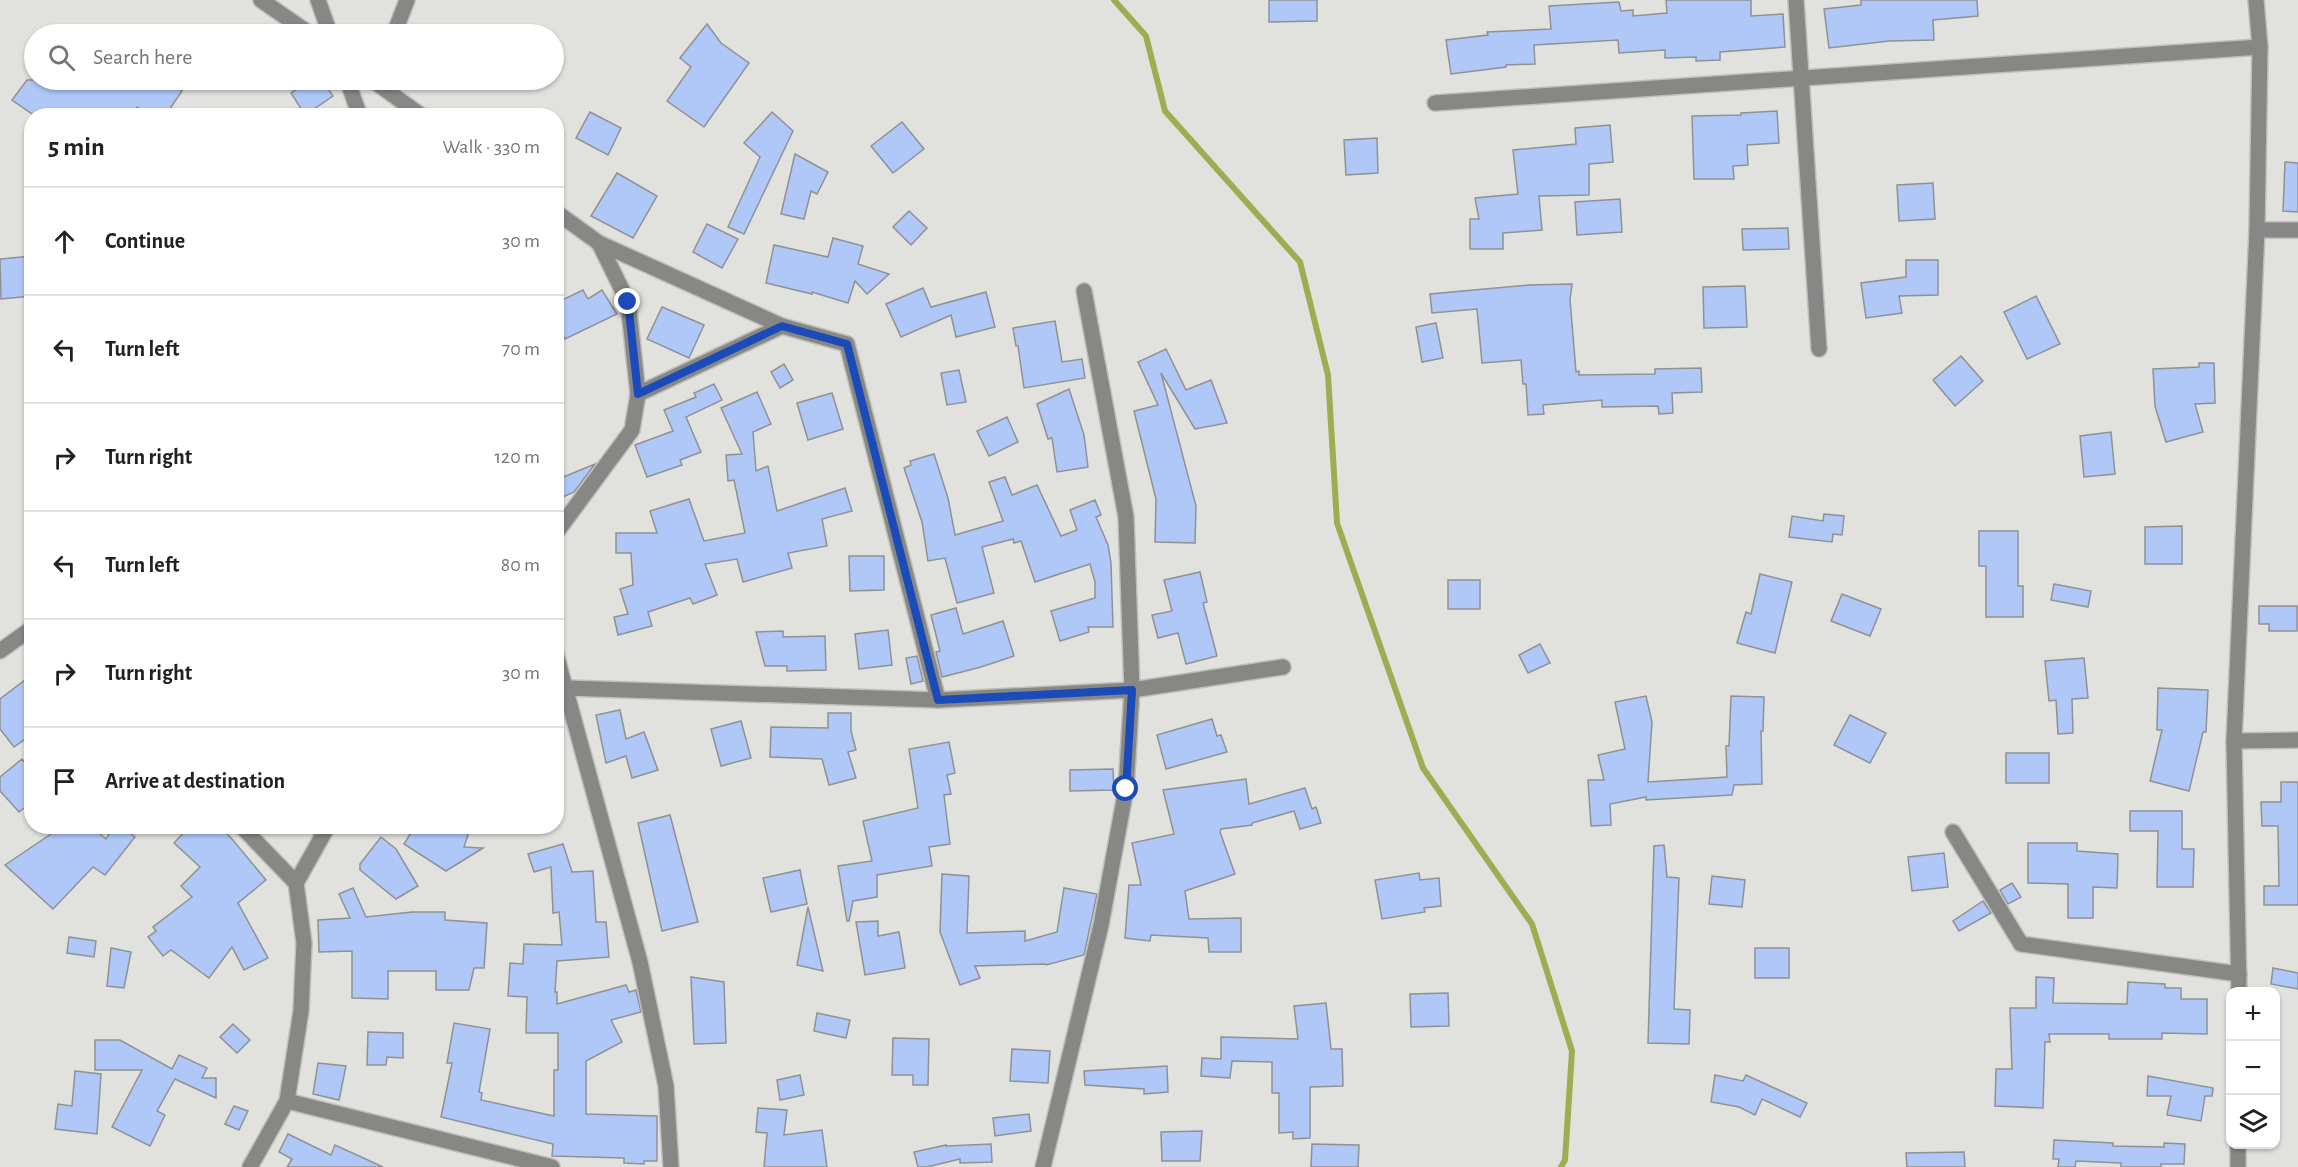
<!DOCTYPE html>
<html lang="en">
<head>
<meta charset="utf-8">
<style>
	:root { --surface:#fff; --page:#f2f2f2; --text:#202124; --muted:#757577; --line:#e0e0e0 }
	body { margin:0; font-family:"Alegreya Sans",sans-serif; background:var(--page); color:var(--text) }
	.controls { position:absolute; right:18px; bottom:18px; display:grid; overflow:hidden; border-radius:12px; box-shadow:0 2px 4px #0004 }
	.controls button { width:54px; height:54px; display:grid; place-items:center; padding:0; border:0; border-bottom:2px solid var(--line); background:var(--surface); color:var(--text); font:30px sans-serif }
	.stop { position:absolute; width:18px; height:18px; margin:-14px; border:4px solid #1a4bb8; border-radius:50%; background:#fff }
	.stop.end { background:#1a4bb8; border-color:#fff; box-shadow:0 2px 6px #0008 }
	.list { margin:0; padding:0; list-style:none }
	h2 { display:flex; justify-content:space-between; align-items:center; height:78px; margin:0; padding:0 24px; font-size:26px }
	h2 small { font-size:20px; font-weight:400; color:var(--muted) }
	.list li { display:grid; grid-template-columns:39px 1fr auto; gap:18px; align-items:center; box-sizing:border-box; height:108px; padding:0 24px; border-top:2px solid var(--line) }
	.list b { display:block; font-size:22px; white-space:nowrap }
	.list em { font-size:20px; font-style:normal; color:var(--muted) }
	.icon { flex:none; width:33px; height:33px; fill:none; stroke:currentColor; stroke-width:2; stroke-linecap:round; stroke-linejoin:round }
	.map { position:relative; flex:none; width:2298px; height:1167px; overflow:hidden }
	.search { position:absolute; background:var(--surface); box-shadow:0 2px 4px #0004; left:24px; top:24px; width:540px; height:66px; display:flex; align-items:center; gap:15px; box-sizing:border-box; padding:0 21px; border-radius:33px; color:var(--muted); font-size:22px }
	.panel { position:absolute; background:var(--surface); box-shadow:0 2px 4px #0004; left:24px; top:108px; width:540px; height:726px; border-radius:24px }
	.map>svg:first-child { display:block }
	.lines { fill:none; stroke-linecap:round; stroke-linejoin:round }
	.stream { stroke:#9dad51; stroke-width:6 }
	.building { fill:#afc8f7; stroke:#8f9194; stroke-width:1.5 }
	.minor-casing { stroke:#bebfbb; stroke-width:18 }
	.minor { stroke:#878786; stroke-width:15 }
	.route { stroke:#1a4bb8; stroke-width:8 }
</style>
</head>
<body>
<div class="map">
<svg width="2298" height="1167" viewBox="0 0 2298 1167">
	<rect width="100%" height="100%" fill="#e1e2de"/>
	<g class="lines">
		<path class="stream" d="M1114 0 1146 36 1165 111 1300 262 1328 375 1337 523 1423 768 1532 924 1572 1051 1565 1160 1561 1167"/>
	</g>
	<g class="building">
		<path d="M1269 0H1317V21L1269 22Z"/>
		<path d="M1666 0H1751V16L1783 14 1785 47 1720 52V60L1696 61V57L1665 58V50L1619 53 1618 40 1534 45 1535 64 1506 65V67L1451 74 1446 40 1488 35 1487 32 1551 29 1549 6 1619 2 1621 11 1633 10V16L1667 13Z"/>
		<path d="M1861 0H1977L1978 16 1933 20 1934 40 1889 41 1829 48 1824 9 1861 5Z"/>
		<path d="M707 24 721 43 749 63 704 127 667 101 691 67 680 58Z"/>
		<path d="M27 80H165L182 91 165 116H153L137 107 133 116H35L12 100Z"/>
		<path d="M311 80H322L333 96 305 115 291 93Z"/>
		<path d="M1777 111 1779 143 1747 145 1748 165 1733 166 1734 179H1694L1692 116 1741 115V113Z"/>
		<path d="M590 112 621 128 608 155 576 138Z"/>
		<path d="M772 112 793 131 744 234 728 227 760 157 744 143Z"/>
		<path d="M902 122 924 149 893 173 871 146Z"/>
		<path d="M1610 125 1613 162 1589 164V195L1539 196 1542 230 1503 233V249H1470V219H1479L1475 198 1518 194 1513 150 1576 144 1575 128Z"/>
		<path d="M1377 138 1378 173 1346 175 1344 140Z"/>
		<path d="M795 154 828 172 817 194 811 191 804 219 781 214Z"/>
		<path d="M2285 162 2298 163V212L2283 211Z"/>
		<path d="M617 173 657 196 633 238 591 216Z"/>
		<path d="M1933 183 1935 219 1899 221 1897 185Z"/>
		<path d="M1620 199 1622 232 1577 235 1575 202Z"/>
		<path d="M909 211 927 228 911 245 893 227Z"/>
		<path d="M707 224 738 239 722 268 693 252Z"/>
		<path d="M1788 228 1789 249 1743 250 1742 229Z"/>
		<path d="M833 238 863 246 858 264 889 274 867 294 855 281 848 303 812 292V294L766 283 774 245 828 257Z"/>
		<path d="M32 256V296L1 299 0 259Z"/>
		<path d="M1906 260H1938V295L1899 296 1902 313 1866 318 1861 283 1906 277Z"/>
		<path d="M1572 284 1570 300 1576 372 1579 371V375L1655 374V369L1701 368 1702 392 1672 393 1673 413 1659 414 1658 406 1602 407V400L1543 405 1544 414 1528 415 1526 384H1523L1521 360 1482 363 1477 309 1432 313 1430 294 1529 285Z"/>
		<path d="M1745 286 1747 327 1704 328 1703 287Z"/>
		<path d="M923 288 931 307 986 292 995 327 956 337 951 315 901 337 886 304Z"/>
		<path d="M583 290 588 299 602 290 617 314 565 339 556 321V303Z"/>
		<path d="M2036 296 2060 344 2027 359 2004 312Z"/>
		<path d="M662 307 704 325 689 358 647 339Z"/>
		<path d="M1055 321 1062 362 1082 359 1085 378 1024 388 1018 346H1016L1013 328Z"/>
		<path d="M1436 323 1443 358 1422 362 1416 327Z"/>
		<path d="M1166 349 1186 390 1211 380 1227 423 1195 429 1161 373 1196 506 1195 543 1155 542 1156 499 1134 411 1158 405 1138 362Z"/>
		<path d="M1961 356 1983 381 1955 406 1933 380Z"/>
		<path d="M2199 363H2214L2215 403 2195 404 2203 432 2166 442 2155 406 2153 369 2199 367Z"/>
		<path d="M784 364 793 380 780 388 771 372Z"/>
		<path d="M959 370 966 402 947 405 941 373Z"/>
		<path d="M714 384 722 400 686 417 701 452 680 460 682 465 647 477 635 445 673 431 664 410 696 397 694 393Z"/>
		<path d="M1069 389 1084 435 1088 467 1057 472 1052 438 1048 439 1037 404Z"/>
		<path d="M757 392 771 424 753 432 756 471 768 466 777 511 845 488 852 511 822 519 827 546 788 553 792 568 743 582 737 559 705 564 717 595 693 604 690 598 648 612 652 626 618 635 614 617 628 614 620 589 633 585 631 553H616V533H657L650 511 689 499 704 541 745 533 734 480 728 481 726 455 742 454 721 408Z"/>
		<path d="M832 393 843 429 808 440 797 403Z"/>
		<path d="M1007 417 1018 442 989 456 977 431Z"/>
		<path d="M2111 432 2115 474 2084 477 2080 436Z"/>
		<path d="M934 454 948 498 955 535 1003 521 989 482 1005 477 1012 495 1037 485 1061 536 1077 530 1070 510 1095 500 1101 515 1096 517 1108 545 1111 563 1113 627H1088L1089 632 1060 641 1051 611 1095 598V582L1090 564 1035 582 1021 541 1014 543 1013 539 982 547 994 593 957 603 945 558 928 561 922 522 904 468 911 465 910 461Z"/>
		<path d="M595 464 574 492 556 500V480Z"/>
		<path d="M1824 514 1844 516 1842 535 1833 534 1832 542 1789 537 1792 516 1823 521Z"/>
		<path d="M2182 526V564H2145V527Z"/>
		<path d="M1979 531H2018V586H2023V617H1986V566H1979Z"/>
		<path d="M849 556H884V590L850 591Z"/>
		<path d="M1200 572 1207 602 1203 603 1217 656 1186 664 1178 633 1158 638 1152 615 1172 611 1164 580Z"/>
		<path d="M1760 574 1792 582 1775 653 1737 643 1746 612 1751 614Z"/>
		<rect x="1448" y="580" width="32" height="29"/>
		<path d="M2054 584 2091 591 2088 607 2051 600Z"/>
		<path d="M1842 594 1881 609 1870 636 1831 621Z"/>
		<path d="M2259 606H2297V631H2269V624H2259Z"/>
		<path d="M956 608 963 634 1003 621 1014 656 981 667 942 677 936 652 940 651 931 615Z"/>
		<path d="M888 630 892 665 859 669 855 634Z"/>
		<path d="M783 631V637L825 636 826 670 787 671V666H765L756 632Z"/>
		<path d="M1540 644 1550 663 1528 673 1519 655Z"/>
		<path d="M917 656 923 681 911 684 906 658Z"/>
		<path d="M2084 658 2088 698 2072 699 2073 733 2058 734 2056 700 2049 701 2045 661Z"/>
		<path d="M25 680 32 688V734L14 747 0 729V699Z"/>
		<path d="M2158 688 2208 690 2206 732H2203L2189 791 2150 781 2162 730H2157Z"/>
		<path d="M1646 696 1652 722 1648 782 1727 777 1726 746H1729L1731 696 1764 697 1763 731H1761L1762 784 1734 785 1732 795 1646 800V797L1610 804 1611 825 1591 826 1588 780H1604L1598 755 1625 749 1615 702Z"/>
		<path d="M620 710 626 739 644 732 658 770 632 778 626 756 606 763 596 715Z"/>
		<path d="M828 713H851V731L856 750 848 752 856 778 829 785 822 759 770 757 771 727 828 728Z"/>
		<path d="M1850 715 1886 733 1870 763 1834 745Z"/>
		<path d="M1212 719 1217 736 1221 735 1227 752 1166 769 1157 735Z"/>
		<path d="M741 721 751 758 721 766 711 729Z"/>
		<path d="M949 742 955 773 947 775 951 794 944 795 950 844 929 847 932 866 877 875V897L853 901 849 921H847L838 866 872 861 863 821 918 808 909 749Z"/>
		<rect x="2006" y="753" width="43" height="30"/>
		<path d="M22 759 32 771V802L19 812 0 791V777Z"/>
		<path d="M1113 769 1114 790 1070 791V770Z"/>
		<path d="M1246 779 1249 804 1305 788 1312 809 1316 807 1321 823 1300 829 1294 811 1252 823V825L1221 829 1220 832 1235 874 1185 891 1189 919 1241 918V952H1209L1208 938 1151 935 1150 941 1125 938 1129 885H1141L1132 843 1174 834 1163 790Z"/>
		<path d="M2281 782H2298V905H2264V886H2279L2278 826H2262L2261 802H2281Z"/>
		<path d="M2130 811H2182V849H2194L2193 887H2157L2158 831H2130Z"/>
		<path d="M670 815 698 922 662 931 638 823Z"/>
		<path d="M63 826H90L106 839 114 826H120L135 837 105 875 93 867 53 909 5 865Z"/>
		<path d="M190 826H219L232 839 266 880 238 903 268 958 244 970 232 947 209 978 171 950 163 956 148 937 156 931 153 927 192 897 181 886 200 867 174 843Z"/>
		<path d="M415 826H471L464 847 483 848 446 871 404 844Z"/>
		<path d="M381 837 396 849 418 886 396 899 360 870V864Z"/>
		<path d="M2028 843H2077V851L2118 854 2117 888 2093 887V918H2068V884L2028 883Z"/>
		<path d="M563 844 572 872 593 871 596 922H606L609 957 557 961 555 992H557V1004L626 985 629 992 636 990 641 1012 611 1020 622 1042 586 1061V1114L657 1116V1161H644V1164L624 1163V1158L552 1156 553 1144 441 1117 452 1063H447L454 1023 490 1029 479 1092 482 1093 481 1100 554 1116V1070H558V1033H526L527 997 508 996 510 963 523 964 524 944 562 945 559 912 553 913 551 867 534 872 528 854Z"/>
		<path d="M1664 845 1667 877 1679 878 1674 1009 1690 1010 1689 1044 1648 1043 1654 846Z"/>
		<path d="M1944 853 1948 887 1912 891 1908 857Z"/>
		<path d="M800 870 807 904 771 912 763 878Z"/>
		<path d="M1419 873 1420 880 1439 878 1441 906 1424 908 1425 912 1382 919 1375 880Z"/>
		<path d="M942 874 969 876 967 933 1025 931V941L1057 932 1064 888 1097 894 1084 955 1046 965 1045 964 975 966 980 978 960 985 940 932Z"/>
		<path d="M1712 876 1745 880 1742 907 1709 904Z"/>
		<path d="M2012 883 2021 897 2008 904 2000 890Z"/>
		<path d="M353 888 366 917 412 912H445V920L487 923 484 968H474L469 990H436V971H388V999L352 998V951L319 952 318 920 350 918 339 894Z"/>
		<path d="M1983 901 1991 913 1959 931 1953 921Z"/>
		<path d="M808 907 823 971 797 965Z"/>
		<path d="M878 921V936L899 932 905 968 865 975 856 922Z"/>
		<path d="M69 937 96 941 94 957 67 953Z"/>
		<path d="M111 948 131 952 124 988 107 986Z"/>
		<rect x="1755" y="948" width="34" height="30"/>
		<path d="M2273 968 2298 973V989L2271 984Z"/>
		<path d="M691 977 724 982 726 1043 694 1044Z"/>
		<path d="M2036 977 2054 978 2053 1003 2127 1004 2128 982 2165 984V988H2181V999H2207V1034L2162 1033V1039H2109V1034H2049L2050 1042H2045L2043 1108 1995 1106 1996 1069H2012L2010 1008H2036Z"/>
		<path d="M1448 993 1449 1026 1411 1027 1410 994Z"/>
		<path d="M1326 1003 1331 1049H1342L1343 1086 1310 1087V1138L1293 1139V1132L1279 1133V1093H1272V1062L1232 1061 1230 1078 1201 1076 1202 1058 1221 1059V1037L1298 1039 1294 1006Z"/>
		<path d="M817 1013 850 1020 846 1038 814 1031Z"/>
		<path d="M233 1024 250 1040 237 1053 220 1037Z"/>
		<path d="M368 1032 403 1033V1058L387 1057 386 1065H367Z"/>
		<path d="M893 1038 929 1039 928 1085H913V1075H892Z"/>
		<path d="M95 1040H120L172 1069 179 1055 207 1068 202 1078H216V1098L175 1079 157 1111 165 1115 150 1146 112 1127 142 1070H95Z"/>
		<path d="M1012 1049 1050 1051 1048 1083 1010 1081Z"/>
		<path d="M318 1063 346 1066 339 1100 313 1094Z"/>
		<path d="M1167 1066 1168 1092 1144 1094V1089L1085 1085 1084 1071Z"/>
		<path d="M75 1071 101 1074 97 1134 55 1129 58 1104 72 1106Z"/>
		<path d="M800 1075 804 1095 780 1100 777 1080Z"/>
		<path d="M1715 1075 1743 1081 1746 1075 1807 1103 1800 1117 1762 1099 1755 1115 1739 1107 1711 1102Z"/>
		<path d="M2148 1076 2213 1088 2212 1096H2205L2201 1121 2167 1115 2171 1096H2147Z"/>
		<path d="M234 1106 248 1111 239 1130 225 1124Z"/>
		<path d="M758 1108 787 1110 784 1135 822 1130 827 1167H764L767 1133 756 1132Z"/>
		<path d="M1029 1114 1031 1131 995 1136 993 1118Z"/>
		<path d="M1202 1131 1200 1161H1162L1161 1132Z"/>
		<path d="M288 1134 331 1155 335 1145 383 1167H287L292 1159 279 1152Z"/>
		<path d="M2054 1140 2113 1143V1146L2164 1147V1143L2185 1144 2184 1164H2161V1167H2121V1163L2076 1161 2075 1167H2058L2059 1159H2053Z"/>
		<path d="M991 1144 992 1162 960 1163V1159L927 1167H918L914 1152 946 1145V1146Z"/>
		<path d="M1312 1144 1359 1145 1358 1167H1311Z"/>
		<path d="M1964 1152 1965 1167H1907L1906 1153Z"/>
	</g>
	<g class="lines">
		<defs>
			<g id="minor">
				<path d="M261 0 310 34"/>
				<path d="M318 0 330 34"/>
				<path d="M1796 0 1819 349"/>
				<path d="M394 34 407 0"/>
				<path d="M347 80 360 116"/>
				<path d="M372 80 422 116"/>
				<path d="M1435 103 2260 47"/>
				<path d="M556 212 599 243 782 326 847 344 938 700"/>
				<path d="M2257 230H2298"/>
				<path d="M638 394 782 326"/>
				<path d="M556 533 632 430 638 394 628 302 599 243"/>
				<path d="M0 651 32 628"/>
				<path d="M556 654 640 962 666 1086 671 1167"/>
				<path d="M566 688 938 700 1132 690 1283 667"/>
				<path d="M2234 741 2298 740"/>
				<path d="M241 826 296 883 304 943 301 1011 287 1101 250 1167"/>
				<path d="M1953 832 2021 944 2239 974"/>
				<path d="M296 883 328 826"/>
				<path d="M2239 992 2234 741 2257 230 2260 47 2256 0"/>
				<path d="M287 1101 552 1167"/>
				<path d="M1043 1167 1101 925 1126 789 1132 690 1126 517 1084 291"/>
				<path d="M2238 1167V1144"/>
			</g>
		</defs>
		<use href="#minor" class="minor-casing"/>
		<use href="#minor" class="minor"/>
	</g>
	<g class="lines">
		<path class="route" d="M628 302 638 394 782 326 847 344 938 700 1132 690 1126 789"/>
	</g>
</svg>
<div class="controls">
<button>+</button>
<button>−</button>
<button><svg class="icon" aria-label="layers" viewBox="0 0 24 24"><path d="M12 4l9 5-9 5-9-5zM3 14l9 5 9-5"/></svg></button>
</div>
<div class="stop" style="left:1126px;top:789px"></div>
<div class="stop end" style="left:628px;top:302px"></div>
<div class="search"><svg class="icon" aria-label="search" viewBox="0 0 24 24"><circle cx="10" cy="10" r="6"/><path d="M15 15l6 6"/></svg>Search here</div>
<section class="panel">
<h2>5 min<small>Walk · 330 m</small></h2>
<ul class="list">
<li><svg class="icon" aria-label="ahead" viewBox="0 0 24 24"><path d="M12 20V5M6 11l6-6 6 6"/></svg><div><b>Continue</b></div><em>30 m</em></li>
<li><svg class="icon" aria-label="left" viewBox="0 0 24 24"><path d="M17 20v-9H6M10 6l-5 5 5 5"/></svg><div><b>Turn left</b></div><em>70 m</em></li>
<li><svg class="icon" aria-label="right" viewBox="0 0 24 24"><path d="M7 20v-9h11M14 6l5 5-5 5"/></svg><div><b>Turn right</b></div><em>120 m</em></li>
<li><svg class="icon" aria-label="left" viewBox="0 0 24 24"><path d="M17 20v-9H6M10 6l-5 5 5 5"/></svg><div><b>Turn left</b></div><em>80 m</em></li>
<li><svg class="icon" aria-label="right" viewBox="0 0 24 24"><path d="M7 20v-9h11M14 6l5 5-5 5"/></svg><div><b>Turn right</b></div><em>30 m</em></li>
<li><svg class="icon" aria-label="arrive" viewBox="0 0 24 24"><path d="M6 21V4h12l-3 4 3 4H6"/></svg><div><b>Arrive at destination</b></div></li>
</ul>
</section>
</div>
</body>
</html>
